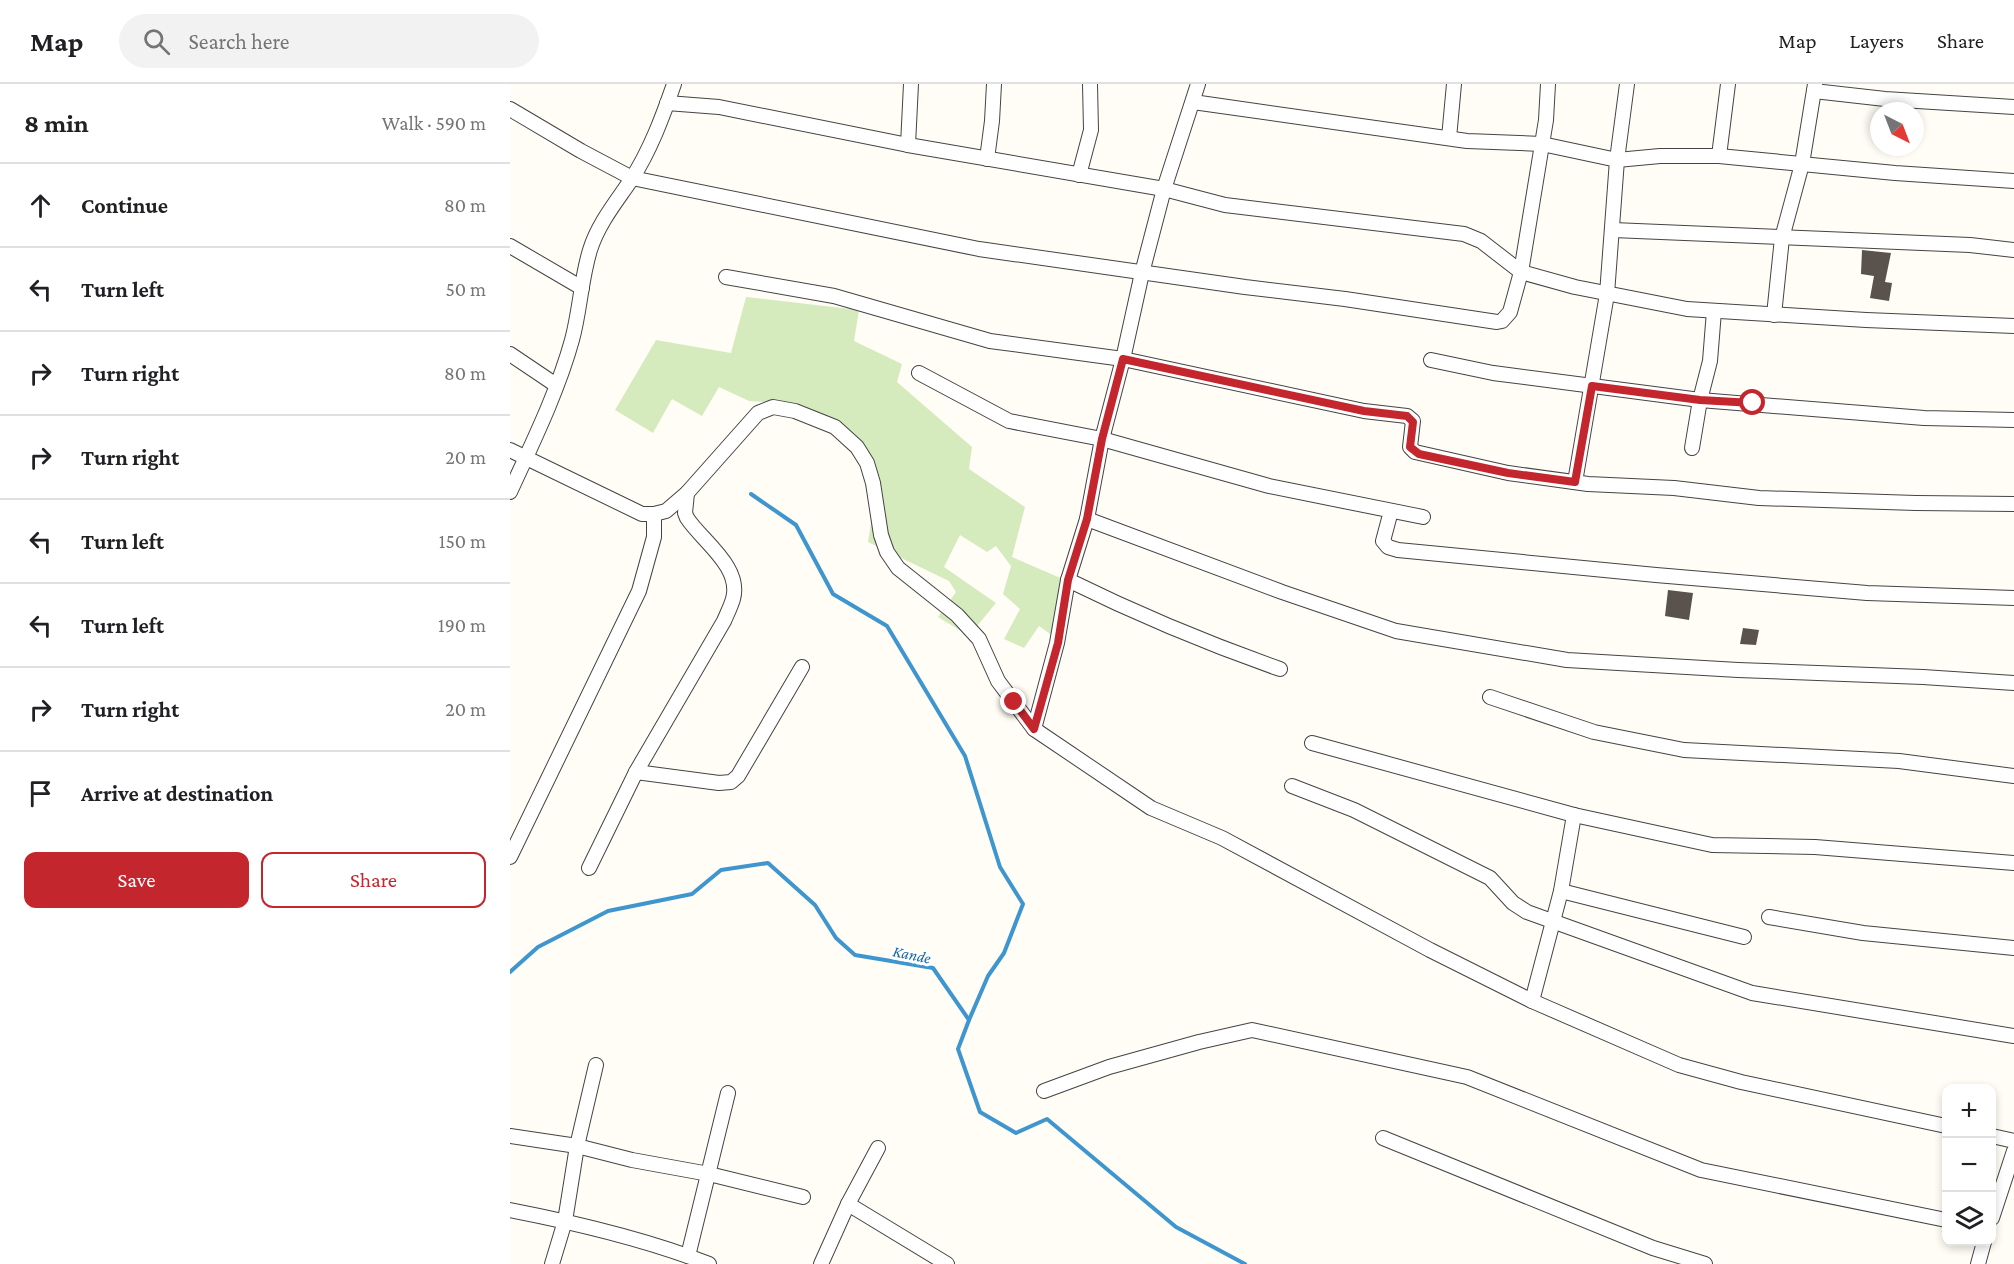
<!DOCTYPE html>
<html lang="en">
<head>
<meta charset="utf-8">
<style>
	:root { --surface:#fff; --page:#f2f2f2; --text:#202124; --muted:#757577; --line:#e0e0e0; --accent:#c4262e }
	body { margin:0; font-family:"Crimson Pro",serif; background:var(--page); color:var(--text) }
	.controls { position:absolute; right:18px; bottom:18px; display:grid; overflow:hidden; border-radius:12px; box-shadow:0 3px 9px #0003 }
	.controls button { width:54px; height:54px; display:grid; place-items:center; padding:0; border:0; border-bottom:2px solid var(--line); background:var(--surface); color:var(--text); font:30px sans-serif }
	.compass { position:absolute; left:1360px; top:18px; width:54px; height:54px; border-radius:50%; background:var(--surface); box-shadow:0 3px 9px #0003; rotate:138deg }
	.stop { position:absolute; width:18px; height:18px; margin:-14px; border:4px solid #c4262e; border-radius:50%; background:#fff }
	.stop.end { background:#c4262e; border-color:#fff; box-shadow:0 2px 6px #0008 }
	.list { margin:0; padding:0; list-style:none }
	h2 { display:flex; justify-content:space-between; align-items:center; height:78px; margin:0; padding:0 24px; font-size:26px }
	h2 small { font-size:20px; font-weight:400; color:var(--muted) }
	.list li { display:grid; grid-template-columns:39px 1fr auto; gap:18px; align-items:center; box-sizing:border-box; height:84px; padding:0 24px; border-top:2px solid var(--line) }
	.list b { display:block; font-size:22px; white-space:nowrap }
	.list em { font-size:20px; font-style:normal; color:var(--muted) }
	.actions { display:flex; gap:12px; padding:18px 24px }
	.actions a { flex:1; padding:14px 0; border:2px solid var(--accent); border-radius:12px; text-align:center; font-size:21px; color:var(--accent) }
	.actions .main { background:var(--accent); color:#fff }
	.icon { flex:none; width:33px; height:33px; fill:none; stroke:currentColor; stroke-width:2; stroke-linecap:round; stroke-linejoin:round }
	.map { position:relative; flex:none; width:1504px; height:1180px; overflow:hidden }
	header { display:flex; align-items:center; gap:36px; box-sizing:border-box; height:84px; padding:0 30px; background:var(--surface); border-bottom:2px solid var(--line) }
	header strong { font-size:28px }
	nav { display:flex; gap:33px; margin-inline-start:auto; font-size:21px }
	.search { width:420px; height:54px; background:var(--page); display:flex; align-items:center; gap:15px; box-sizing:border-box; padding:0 21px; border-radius:33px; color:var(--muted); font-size:22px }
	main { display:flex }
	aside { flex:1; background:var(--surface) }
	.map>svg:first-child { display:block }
	.green { fill:#d5ebbd }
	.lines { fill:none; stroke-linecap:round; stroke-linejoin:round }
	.stream { stroke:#3f96cf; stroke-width:4 }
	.building { fill:#5a524d }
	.street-casing { stroke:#444; stroke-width:16 }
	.street { stroke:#fff; stroke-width:14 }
	.route { stroke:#c4262e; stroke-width:8 }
	.labels { text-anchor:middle; stroke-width:6; stroke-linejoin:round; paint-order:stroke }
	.water-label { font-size:16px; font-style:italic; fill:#1768a6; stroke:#fff }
</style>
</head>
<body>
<header>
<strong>Map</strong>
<div class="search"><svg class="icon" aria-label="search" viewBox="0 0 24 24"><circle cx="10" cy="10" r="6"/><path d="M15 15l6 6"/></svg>Search here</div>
<nav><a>Map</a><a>Layers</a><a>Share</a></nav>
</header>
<main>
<aside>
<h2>8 min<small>Walk · 590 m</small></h2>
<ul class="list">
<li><svg class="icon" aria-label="ahead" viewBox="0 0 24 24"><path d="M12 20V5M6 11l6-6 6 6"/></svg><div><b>Continue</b></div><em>80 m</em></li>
<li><svg class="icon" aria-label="left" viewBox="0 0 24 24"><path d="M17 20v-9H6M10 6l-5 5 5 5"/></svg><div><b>Turn left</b></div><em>50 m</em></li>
<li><svg class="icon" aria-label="right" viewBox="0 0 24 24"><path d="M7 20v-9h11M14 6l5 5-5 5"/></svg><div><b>Turn right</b></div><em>80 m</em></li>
<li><svg class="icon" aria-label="right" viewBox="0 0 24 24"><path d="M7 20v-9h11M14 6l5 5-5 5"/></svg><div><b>Turn right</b></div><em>20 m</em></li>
<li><svg class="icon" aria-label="left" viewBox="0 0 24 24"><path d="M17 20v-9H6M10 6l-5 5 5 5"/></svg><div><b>Turn left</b></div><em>150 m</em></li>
<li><svg class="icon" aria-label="left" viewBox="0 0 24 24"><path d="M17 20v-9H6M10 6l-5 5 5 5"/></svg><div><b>Turn left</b></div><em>190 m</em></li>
<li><svg class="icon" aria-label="right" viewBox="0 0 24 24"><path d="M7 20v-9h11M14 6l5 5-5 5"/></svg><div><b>Turn right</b></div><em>20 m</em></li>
<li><svg class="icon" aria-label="arrive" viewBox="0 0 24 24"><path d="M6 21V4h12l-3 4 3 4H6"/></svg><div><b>Arrive at destination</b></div></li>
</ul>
<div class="actions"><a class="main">Save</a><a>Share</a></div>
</aside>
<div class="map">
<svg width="1504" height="1180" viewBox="0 0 1504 1180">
	<rect width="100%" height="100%" fill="#fffdf5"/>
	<path class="green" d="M236 213 349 226 344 257 392 280 387 298 462 363 459 385 515 423 502 473 555 496 546 554 529 542 514 564 494 555 510 525 493 510 501 482 486 462 477 468 450 451 434 483 486 519 459 552 428 533 446 508 439 497 358 458 368 396 293 321 239 317 209 303 192 332 162 315 143 349 105 326 146 256 221 269Z"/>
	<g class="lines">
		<g class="stream">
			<path d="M241 410 286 441 323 510 377 542 455 672 490 783 513 820 494 869 478 892 459 936"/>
			<path d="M0 888 28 863 98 827 182 810 211 786 258 779 305 821 326 854 345 871 423 884 459 936 448 965 470 1028 506 1049 537 1035 666 1143 735 1180"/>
		</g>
	</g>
	<g class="building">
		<path d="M1352 166 1381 169 1375 198 1382 199 1379 217 1360 214 1364 192 1351 190Z"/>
		<path d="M1158 506 1183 509 1179 536 1155 532Z"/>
		<path d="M1233 544 1249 546 1246 561 1230 560Z"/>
	</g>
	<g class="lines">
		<defs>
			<g id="street">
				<path d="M1304 7 1375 15 1504 23"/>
				<path d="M683 18 957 57 1032 60 1107 76 1150 72H1209L1385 89 1504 97"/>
				<path d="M157 19 209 23 398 61 654 105 715 121 954 150 971 157 1011 188 1065 203 1177 225 1356 236 1504 242"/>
				<path d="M0 25 71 67 122 94 469 165 735 203 835 215 987 238 992 237 1000 228 1011 188 1036 36 1038 0"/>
				<path d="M939 54 944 0"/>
				<path d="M398 61 401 0"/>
				<path d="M1209 72 1218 0"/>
				<path d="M477 75 482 37 484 0"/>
				<path d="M569 91 581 46 580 0"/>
				<path d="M1103 146 1460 161 1504 166"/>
				<path d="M0 162 72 204"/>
				<path d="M216 193 324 212 480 257 613 275 854 327 897 332 903 337 900 363 905 368 998 389 1078 400 1164 404 1249 414 1406 419 1504 420"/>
				<path d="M1264 231 1272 154 1292 80 1305 0"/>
				<path d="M0 270 46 301"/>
				<path d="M921 276 983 289 1190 316 1414 334 1504 336"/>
				<path d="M409 289 499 337 592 355 759 402 913 433"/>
				<path d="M1182 364 1190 316 1200 277 1204 227"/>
				<path d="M0 366 132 430H144L156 427 177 409 248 329 263 323 285 327 325 343 347 363 357 379 363 399 371 451 377 468 388 484 447 531 469 555 488 597 524 645 641 724 712 754 920 866 1022 917 1169 981 1231 998 1436 1042"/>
				<path d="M1065 398 1097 210 1107 76 1117 0"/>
				<path d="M0 408C22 360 48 307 62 256 70 227 71 195 80 166 88 140 106 118 121 96 140 67 153 32 164 0"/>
				<path d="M881 427 873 457 878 463 888 466 1146 491 1357 509 1504 514"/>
				<path d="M577 435 772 508 886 547 1057 576 1228 586 1413 593 1504 599"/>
				<path d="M558 496C629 531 696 559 770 585"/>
				<path d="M980 613 1084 648 1174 666 1389 677 1504 692"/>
				<path d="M524 645 547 559 558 496 577 435 592 355 613 275 632 189 654 105 688 0"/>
				<path d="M802 659 1064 731 1202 761 1305 763 1504 779"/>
				<path d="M126 688 209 699 221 698 228 692 292 583"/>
				<path d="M782 702 844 726 980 794 1003 819 1017 828 1242 909 1504 952"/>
				<path d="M0 773 129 507 144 453V430"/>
				<path d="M79 784 126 688 214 537C217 530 221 522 223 515 232 483 192 457 177 434L175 429 177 409"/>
				<path d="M1051 807 1234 853"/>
				<path d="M1259 833 1353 849 1504 864"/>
				<path d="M1022 917 1051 807 1064 731"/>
				<path d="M534 1007 599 983 689 958 742 946 957 993 1191 1086 1436 1136"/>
				<path d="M0 1052 67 1062 122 1076 199 1090 293 1113"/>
				<path d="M1482 1052 1504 1057"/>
				<path d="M873 1054 1143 1164 1195 1180"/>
				<path d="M338 1120 437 1180"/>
				<path d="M0 1126C67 1139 136 1155 199 1180"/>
				<path d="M1482 1134 1504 1067"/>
				<path d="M178 1172 218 1009"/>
				<path d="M42 1180 55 1137 67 1062 86 981"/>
				<path d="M311 1180 338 1120 368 1064"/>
				<path d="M1468 1180 1474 1158"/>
			</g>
		</defs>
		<use href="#street" class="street-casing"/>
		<use href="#street" class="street"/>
	</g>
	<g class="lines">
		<path class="route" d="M504 618 524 645 548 559 558 496 577 435 592 355 613 275 854 327 897 332 903 338 900 363 909 370 998 389 1065 398 1082 302 1190 316 1243 319"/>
	</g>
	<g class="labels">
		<g class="water-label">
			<text transform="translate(402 870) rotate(12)" y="6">Kande</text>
		</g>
	</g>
</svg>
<div class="controls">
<button>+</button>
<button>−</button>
<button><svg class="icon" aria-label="layers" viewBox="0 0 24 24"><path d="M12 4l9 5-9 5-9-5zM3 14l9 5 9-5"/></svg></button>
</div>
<svg class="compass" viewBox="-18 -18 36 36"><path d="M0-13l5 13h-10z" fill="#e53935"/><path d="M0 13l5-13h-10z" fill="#757577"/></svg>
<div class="stop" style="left:1243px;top:319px"></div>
<div class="stop end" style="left:504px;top:618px"></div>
</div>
</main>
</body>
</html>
